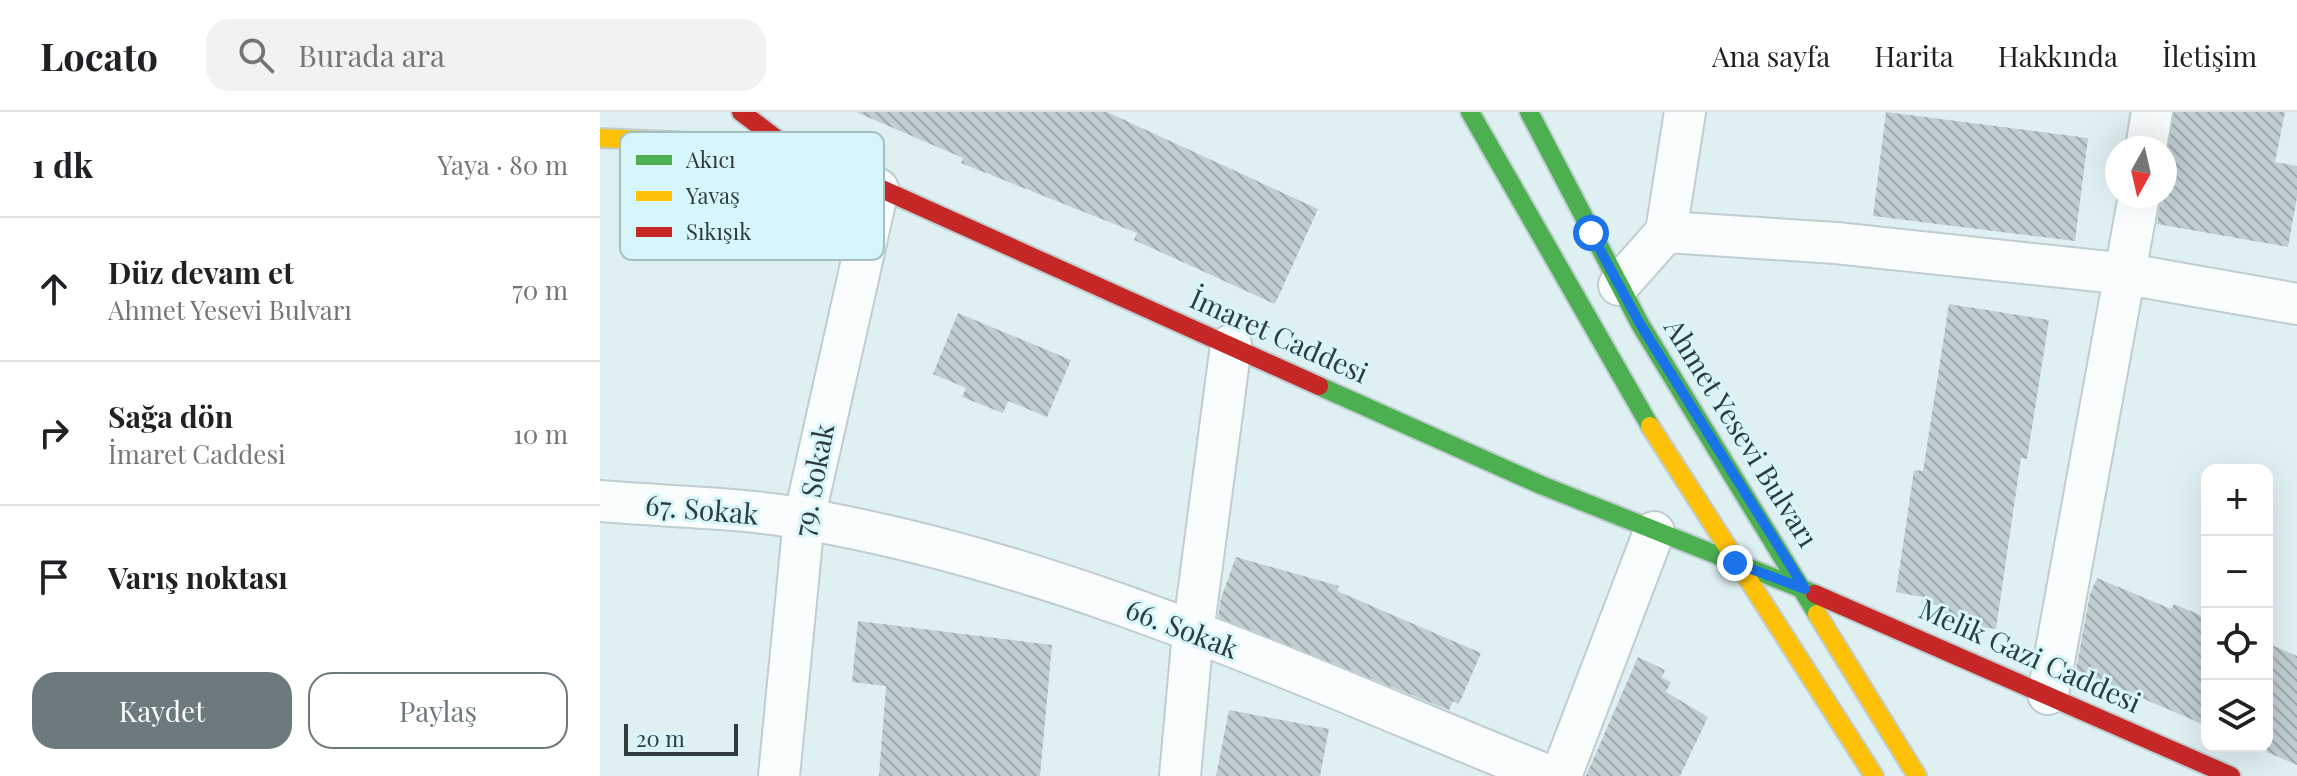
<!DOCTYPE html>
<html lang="tr">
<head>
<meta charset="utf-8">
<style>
	:root { --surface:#fff; --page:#f2f2f2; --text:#202124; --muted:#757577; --line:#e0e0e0; --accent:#6d7a7d }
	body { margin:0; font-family:"Playfair Display",serif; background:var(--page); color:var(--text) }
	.controls { position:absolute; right:24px; bottom:24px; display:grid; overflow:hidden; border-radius:16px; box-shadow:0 8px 32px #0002 }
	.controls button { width:72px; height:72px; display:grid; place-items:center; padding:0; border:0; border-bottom:2px solid var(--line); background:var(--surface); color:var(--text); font:40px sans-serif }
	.compass { position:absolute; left:1505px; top:24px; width:72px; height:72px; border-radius:50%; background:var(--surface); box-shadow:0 8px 32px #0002; rotate:188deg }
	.scale { position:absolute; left:24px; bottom:20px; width:114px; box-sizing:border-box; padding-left:8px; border:4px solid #2f3b3d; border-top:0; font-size:22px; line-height:28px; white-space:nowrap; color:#2f3b3d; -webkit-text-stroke:6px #d7f6fb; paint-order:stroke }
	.stop { position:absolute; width:24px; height:24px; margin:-18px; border:6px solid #1a73e8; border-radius:50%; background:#fff }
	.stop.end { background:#1a73e8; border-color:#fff; box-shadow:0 2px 8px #0008 }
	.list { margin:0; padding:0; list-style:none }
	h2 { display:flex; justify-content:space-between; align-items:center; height:104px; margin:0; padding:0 32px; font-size:34px }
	h2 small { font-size:26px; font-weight:400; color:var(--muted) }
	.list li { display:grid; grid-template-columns:52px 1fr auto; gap:24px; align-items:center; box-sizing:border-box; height:144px; padding:0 32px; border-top:2px solid var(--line) }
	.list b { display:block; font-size:30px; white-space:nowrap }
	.list p { margin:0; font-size:26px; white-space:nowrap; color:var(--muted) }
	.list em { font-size:26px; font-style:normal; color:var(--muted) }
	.actions { display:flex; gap:16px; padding:24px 32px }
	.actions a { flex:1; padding:18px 0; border:2px solid var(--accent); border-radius:24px; text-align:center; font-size:28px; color:var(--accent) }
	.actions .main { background:var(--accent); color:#fff }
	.icon { flex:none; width:44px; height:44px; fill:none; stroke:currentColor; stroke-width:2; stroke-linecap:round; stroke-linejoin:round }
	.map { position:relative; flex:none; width:1697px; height:664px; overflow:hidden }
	header { display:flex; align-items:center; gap:48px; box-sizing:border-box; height:112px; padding:0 40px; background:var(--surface); border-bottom:2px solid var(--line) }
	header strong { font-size:38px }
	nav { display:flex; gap:44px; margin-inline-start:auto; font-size:28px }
	.search { width:560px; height:72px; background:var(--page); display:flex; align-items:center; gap:20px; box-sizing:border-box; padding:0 28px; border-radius:24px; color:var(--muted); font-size:30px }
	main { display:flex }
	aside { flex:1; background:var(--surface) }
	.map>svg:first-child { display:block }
	.building { fill:url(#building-back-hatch) }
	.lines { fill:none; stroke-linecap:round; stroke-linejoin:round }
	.street-casing { stroke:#bfcdcf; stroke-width:44 }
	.fast-casing { stroke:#bfcdcf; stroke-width:22 }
	.slow-casing { stroke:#bfcdcf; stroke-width:22 }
	.jam-casing { stroke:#bfcdcf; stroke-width:22 }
	.street { stroke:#fafdfd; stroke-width:40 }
	.fast { stroke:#4caf50; stroke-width:18 }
	.slow { stroke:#ffc107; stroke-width:18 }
	.jam { stroke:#c62828; stroke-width:18 }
	.route { stroke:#1a73e8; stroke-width:10 }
	.labels { text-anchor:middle; stroke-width:6; stroke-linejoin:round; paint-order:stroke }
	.street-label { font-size:28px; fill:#2f3b3d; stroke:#d7f6fb }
	.key { fill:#d7f6fb; stroke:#a5bec2; stroke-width:2 }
	.key-label { font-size:22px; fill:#2f3b3d }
</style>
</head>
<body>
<header>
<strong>Locato</strong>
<div class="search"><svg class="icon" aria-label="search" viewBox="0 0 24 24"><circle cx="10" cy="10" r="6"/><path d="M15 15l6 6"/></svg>Burada ara</div>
<nav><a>Ana sayfa</a><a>Harita</a><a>Hakkında</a><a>İletişim</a></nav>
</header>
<main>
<aside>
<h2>1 dk<small>Yaya · 80 m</small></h2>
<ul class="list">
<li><svg class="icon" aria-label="ahead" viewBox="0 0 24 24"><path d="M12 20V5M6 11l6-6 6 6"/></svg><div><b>Düz devam et</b><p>Ahmet Yesevi Bulvarı</p></div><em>70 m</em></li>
<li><svg class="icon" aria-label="right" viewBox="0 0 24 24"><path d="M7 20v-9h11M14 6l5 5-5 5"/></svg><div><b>Sağa dön</b><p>İmaret Caddesi</p></div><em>10 m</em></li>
<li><svg class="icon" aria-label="arrive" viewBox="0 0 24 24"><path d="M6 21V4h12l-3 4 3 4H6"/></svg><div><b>Varış noktası</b></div></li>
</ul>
<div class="actions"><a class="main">Kaydet</a><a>Paylaş</a></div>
</aside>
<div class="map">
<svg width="1697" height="664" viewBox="0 0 1697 664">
	<defs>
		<pattern id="building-back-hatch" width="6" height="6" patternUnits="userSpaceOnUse" patternTransform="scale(2)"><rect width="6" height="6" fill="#c1ced1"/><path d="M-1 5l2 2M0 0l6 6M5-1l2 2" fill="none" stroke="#9da8ab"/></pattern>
	</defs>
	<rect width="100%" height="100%" fill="#dff0f3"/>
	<g class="building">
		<path d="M256 0H507L718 97 675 192 534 128 537 121 361 51 363 46Z"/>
		<path d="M1286 0 1488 26 1475 129 1273 104Z"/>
		<path d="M1574 0H1685L1675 50 1697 54V85L1688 135 1557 112 1561 84H1565V48Z"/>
		<path d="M1349 192 1449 208 1427 347 1421 346 1396 517 1362 512 1363 506 1341 503 1343 494 1322 491 1323 485 1296 480 1314 358 1323 359Z"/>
		<path d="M358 201 471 248 447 305 408 289 403 301 362 285 366 276 333 262Z"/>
		<path d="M636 445 739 474 737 479 881 541 859 592 853 589 849 598 618 505 621 486Z"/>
		<path d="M1497 466 1571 497 1574 492 1607 506V614L1476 558 1490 482Z"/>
		<path d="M258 509 452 533 440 664H279L286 574 252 570Z"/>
		<path d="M1667 531 1697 544V653L1667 640Z"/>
		<path d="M1038 545 1065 558 1062 566 1071 570 1066 580 1108 605 1080 664H986Z"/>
		<path d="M629 598 729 617 720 664H616Z"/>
	</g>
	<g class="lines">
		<defs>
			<g id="street">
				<path d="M1546 36 1552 0"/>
				<path d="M1066 120 1236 131 1527 162 1697 192"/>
				<path d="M1019 173 1066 120 1085 0"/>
				<path d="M0 389C68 395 139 395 205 407 465 452 706 566 949 664"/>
				<path d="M1448 582 1539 84"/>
				<path d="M179 664 204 407 278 77"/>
				<path d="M580 664 593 521 631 233"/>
				<path d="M961 664 1054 420"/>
			</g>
			<g id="fast">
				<path d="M870 0 1050 314"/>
				<path d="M929 0 1040 212 1217 502"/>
				<path d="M719 274 941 373 1215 482"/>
			</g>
			<g id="slow">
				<path d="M0 26 186 34"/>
				<path d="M1050 314 1274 664"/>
				<path d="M1217 502 1317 664"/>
			</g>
			<g id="jam">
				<path d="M141 0 186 34 719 274"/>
				<path d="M1215 482 1631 664"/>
			</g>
		</defs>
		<use href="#street" class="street-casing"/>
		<use href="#fast" class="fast-casing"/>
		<use href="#slow" class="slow-casing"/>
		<use href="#jam" class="jam-casing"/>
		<use href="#street" class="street"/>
		<use href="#fast" class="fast"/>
		<use href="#slow" class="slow"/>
		<use href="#jam" class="jam"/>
	</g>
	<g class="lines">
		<path class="route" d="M991 121 1040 212 1205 477 1135 451"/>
	</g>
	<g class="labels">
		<g class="street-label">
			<text transform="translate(679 224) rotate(24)" y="10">İmaret Caddesi</text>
			<text transform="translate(1141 321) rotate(58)" y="10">Ahmet Yesevi Bulvarı</text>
			<text transform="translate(214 368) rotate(-79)" y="10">79. Sokak</text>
			<text transform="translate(102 398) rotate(5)" y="10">67. Sokak</text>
			<text transform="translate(582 517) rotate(21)" y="10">66. Sokak</text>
			<text transform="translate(1430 544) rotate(24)" y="10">Melik Gazi Caddesi</text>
		</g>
	</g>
	<rect x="20" y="20" width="264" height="128" rx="12" class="key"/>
	<rect x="36" y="43" width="36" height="10" fill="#4caf50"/>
	<rect x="36" y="79" width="36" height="10" fill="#ffc107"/>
	<rect x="36" y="115" width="36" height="10" fill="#c62828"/>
	<g class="key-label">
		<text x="86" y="56">Akıcı</text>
		<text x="86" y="92">Yavaş</text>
		<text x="86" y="128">Sıkışık</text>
	</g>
</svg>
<div class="controls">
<button>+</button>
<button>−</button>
<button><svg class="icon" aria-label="locate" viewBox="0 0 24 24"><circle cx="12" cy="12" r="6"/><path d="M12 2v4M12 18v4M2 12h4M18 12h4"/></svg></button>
<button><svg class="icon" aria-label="layers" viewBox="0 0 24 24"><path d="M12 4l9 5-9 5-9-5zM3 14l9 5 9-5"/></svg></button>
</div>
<svg class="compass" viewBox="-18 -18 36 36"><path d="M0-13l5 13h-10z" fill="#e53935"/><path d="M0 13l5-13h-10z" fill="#757577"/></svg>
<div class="scale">20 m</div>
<div class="stop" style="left:991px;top:121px"></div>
<div class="stop end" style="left:1135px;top:451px"></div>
</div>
</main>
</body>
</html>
